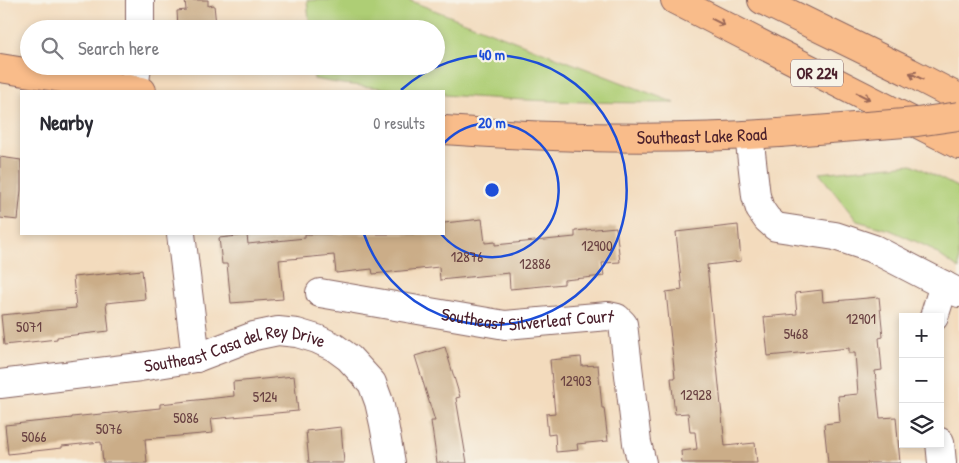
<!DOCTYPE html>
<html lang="en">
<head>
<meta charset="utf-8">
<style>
	:root { --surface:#fff; --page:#f7f7f7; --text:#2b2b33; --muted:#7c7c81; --line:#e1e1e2 }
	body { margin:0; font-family:"Patrick Hand",sans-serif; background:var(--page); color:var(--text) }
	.controls { position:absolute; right:15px; bottom:15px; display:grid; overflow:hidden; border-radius:0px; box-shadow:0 2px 8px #0003 }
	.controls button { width:45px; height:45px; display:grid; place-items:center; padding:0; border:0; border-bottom:1px solid var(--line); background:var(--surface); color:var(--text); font:25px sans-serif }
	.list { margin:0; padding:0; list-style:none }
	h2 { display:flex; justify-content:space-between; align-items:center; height:65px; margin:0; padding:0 20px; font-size:21px }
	h2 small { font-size:16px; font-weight:400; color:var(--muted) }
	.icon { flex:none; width:28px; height:28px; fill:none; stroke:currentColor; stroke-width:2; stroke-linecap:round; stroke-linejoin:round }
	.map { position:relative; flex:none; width:959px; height:463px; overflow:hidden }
	.search { position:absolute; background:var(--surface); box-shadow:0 2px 8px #0003; left:20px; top:20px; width:425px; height:55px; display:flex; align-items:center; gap:12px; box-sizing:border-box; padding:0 18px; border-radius:28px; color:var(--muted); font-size:19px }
	.panel { position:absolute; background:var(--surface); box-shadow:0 2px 8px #0003; left:20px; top:90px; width:425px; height:145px; border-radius:0px }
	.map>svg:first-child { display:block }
	.green { fill:#aece75; stroke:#7c7650 }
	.building { fill:#cbad88 }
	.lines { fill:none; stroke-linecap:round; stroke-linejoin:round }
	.minor-casing { stroke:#85615e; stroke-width:30 }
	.major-casing { stroke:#85615e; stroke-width:30 }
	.highway-casing { stroke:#85615e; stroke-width:30 }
	.minor { stroke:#fff; stroke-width:28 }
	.major { stroke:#f9bc8a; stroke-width:28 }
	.highway { stroke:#f9bc8a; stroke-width:28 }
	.major-bridge-casing { stroke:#85615e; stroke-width:30; stroke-linecap:butt }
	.major-bridge { stroke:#f9bc8a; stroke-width:28 }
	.oneway { stroke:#996656 }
	.ring { fill:none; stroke:#1d4ed8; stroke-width:2.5 }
	.labels { text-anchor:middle; stroke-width:4.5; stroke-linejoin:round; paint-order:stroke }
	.number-label { font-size:15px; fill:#6a4242 }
	.shield { fill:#f7f3e8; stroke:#7e5f64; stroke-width:1 }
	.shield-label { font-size:16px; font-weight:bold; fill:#4a1f2b }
	.street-label { font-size:18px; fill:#4a1f2b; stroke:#f7f3e8 }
	.centre { fill:#1d4ed8; stroke:#f7f3e8; stroke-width:2.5 }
	.ring-label { font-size:15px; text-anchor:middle; font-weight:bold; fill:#1d4ed8; stroke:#f7f3e8; stroke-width:4.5; stroke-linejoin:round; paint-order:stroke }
</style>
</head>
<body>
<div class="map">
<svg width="959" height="463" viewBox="0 0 959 463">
	<rect width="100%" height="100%" fill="#f7f3e8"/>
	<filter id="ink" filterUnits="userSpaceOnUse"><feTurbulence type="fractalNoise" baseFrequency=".02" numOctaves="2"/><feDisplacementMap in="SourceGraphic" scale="10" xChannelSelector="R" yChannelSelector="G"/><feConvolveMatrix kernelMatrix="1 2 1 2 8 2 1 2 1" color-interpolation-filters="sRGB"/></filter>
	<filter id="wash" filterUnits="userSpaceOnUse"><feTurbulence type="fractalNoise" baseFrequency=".0096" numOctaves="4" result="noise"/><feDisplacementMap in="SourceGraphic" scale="20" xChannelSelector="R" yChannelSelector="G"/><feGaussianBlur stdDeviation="1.12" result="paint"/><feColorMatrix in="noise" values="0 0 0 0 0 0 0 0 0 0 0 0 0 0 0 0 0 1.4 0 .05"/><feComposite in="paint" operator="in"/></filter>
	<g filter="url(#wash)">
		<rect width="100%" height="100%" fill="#f3dbbd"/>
		<g class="green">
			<path d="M307 0H408L675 103C598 103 521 101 444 95V91H409L343 84 314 79 313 66H436V29H310Z"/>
			<path d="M912 164 959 188V269L928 247 890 230 857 221 819 173Z"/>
		</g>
		<g id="blocks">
			<g class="building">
				<path d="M185 0H208V6L214 5 216 25 178 28 177 11 186 10Z"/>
				<path d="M0 157 21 160V190L18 220 0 218Z"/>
				<path d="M482 219 485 243 495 242V245L575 237V231L616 227 620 262 602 263 604 276 564 280V284L510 289 509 273 440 280 439 267 373 274 372 269 336 273 334 255 279 260 283 299 231 303 227 264H222L219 238 247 235 248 244 305 238V234H444V223Z"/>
				<path d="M738 225 741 261 707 265 725 446 755 443 757 463H682L681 451 697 449 695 432H690L688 413 675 414 671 378H675L666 292 682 290 676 232Z"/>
				<path d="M142 270 145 299 106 303 109 331 57 337V339L4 345 1 315 76 308 73 277Z"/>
				<path d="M822 290 823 302 879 297 883 337 879 338 882 370 875 371 880 418 896 417 900 463H828L824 424 840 422 838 396 858 394 855 353H849V348L768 356 764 317 797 314 795 293Z"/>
				<path d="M445 347 460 397 456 398 467 463H437L431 421H435L415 356Z"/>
				<path d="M581 357 582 366 598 365 602 408H604L608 441 577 444 578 450 556 452 555 434 548 435 546 414 555 413 550 360Z"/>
				<path d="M294 376 298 411 211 419 213 433 145 439 147 463H103L101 442 62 446V448L8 454 5 425 72 418V417L160 408V404L234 396 233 382Z"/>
				<path d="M341 427 344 463H309L306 431Z"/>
			</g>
		</g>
	</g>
	<g filter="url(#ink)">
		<use href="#blocks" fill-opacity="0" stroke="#85615e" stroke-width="1"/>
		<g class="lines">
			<defs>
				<g id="minor">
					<path d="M140 29V0"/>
					<path d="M134 90 137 66"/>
					<path d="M749 135 756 196 760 209 767 219 776 227 835 236 874 249 959 293"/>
					<path d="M181 234 196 358"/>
					<path id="s1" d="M320 293 505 325 608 316 617 318 623 324 637 443 642 463"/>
					<path d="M934 317 944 285"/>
					<path id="s2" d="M0 384 140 367 196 358 254 336 278 331 297 333 317 339 334 347 349 358 372 383 379 402 384 424 391 463"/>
					<path d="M940 442 942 463"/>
				</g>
				<g id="major">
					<path d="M0 68 142 91"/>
					<path id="s3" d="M444 130C555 138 668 141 779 133"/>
				</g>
				<g id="highway">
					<path d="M675 0 959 145"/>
					<path d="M762 0 909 72 959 98"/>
				</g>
			</defs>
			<use href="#minor" class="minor-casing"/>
			<use href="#major" class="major-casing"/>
			<use href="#highway" class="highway-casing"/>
			<use href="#minor" class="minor"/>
			<use href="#major" class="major"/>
			<use href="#highway" class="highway"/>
			<defs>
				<path id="major-bridge" d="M779 133 917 122 959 116"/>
			</defs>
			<use href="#major-bridge" class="major-bridge-casing"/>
			<use href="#major-bridge" class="major-bridge"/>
		</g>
		<defs><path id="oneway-shaft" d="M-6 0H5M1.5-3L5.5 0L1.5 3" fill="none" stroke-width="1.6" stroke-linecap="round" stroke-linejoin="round" transform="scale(1.25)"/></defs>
		<g class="oneway">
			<use href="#oneway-shaft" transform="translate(718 22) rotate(27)"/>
			<use href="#oneway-shaft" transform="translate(916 76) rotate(-153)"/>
			<use href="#oneway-shaft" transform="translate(863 96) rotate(27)"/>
		</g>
	</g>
	<g class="ring">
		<path d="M444 143A67 67 0 1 1 441 234"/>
		<path d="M401 90A135 135 0 1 1 364 234"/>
	</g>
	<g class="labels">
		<g class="number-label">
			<text x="597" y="251">12900</text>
			<text x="467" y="262">12876</text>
			<text x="535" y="269">12886</text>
			<text x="861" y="324">12901</text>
			<text x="29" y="332">5071</text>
			<text x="796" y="339">5468</text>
			<text x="576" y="386">12903</text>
			<text x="696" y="400">12928</text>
			<text x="265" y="402">5124</text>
			<text x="186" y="423">5086</text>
			<text x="109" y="434">5076</text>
			<text x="34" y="442">5066</text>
		</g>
		<rect class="shield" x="791" y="59.5" width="52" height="27" rx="4"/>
		<g class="shield-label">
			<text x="817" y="79">OR 224</text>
		</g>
		<g class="street-label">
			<text dy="6" stroke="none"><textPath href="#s3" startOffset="258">Southeast Lake Road</textPath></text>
			<text dy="6" stroke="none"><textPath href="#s1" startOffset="210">Southeast Silverleaf Court</textPath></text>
			<text dy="6" stroke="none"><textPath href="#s2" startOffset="239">Southeast Casa del Rey Drive</textPath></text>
		</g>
	</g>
	<circle cx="492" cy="190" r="8" class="centre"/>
	<g class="ring-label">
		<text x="492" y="60">40 m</text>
		<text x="492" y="128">20 m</text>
	</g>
</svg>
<div class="controls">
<button>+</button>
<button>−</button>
<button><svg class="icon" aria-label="layers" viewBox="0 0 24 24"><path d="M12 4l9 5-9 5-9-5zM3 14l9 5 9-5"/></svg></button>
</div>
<div class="search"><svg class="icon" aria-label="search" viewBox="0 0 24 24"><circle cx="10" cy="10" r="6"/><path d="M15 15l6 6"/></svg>Search here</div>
<section class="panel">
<h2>Nearby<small>0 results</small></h2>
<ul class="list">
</ul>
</section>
</div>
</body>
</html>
